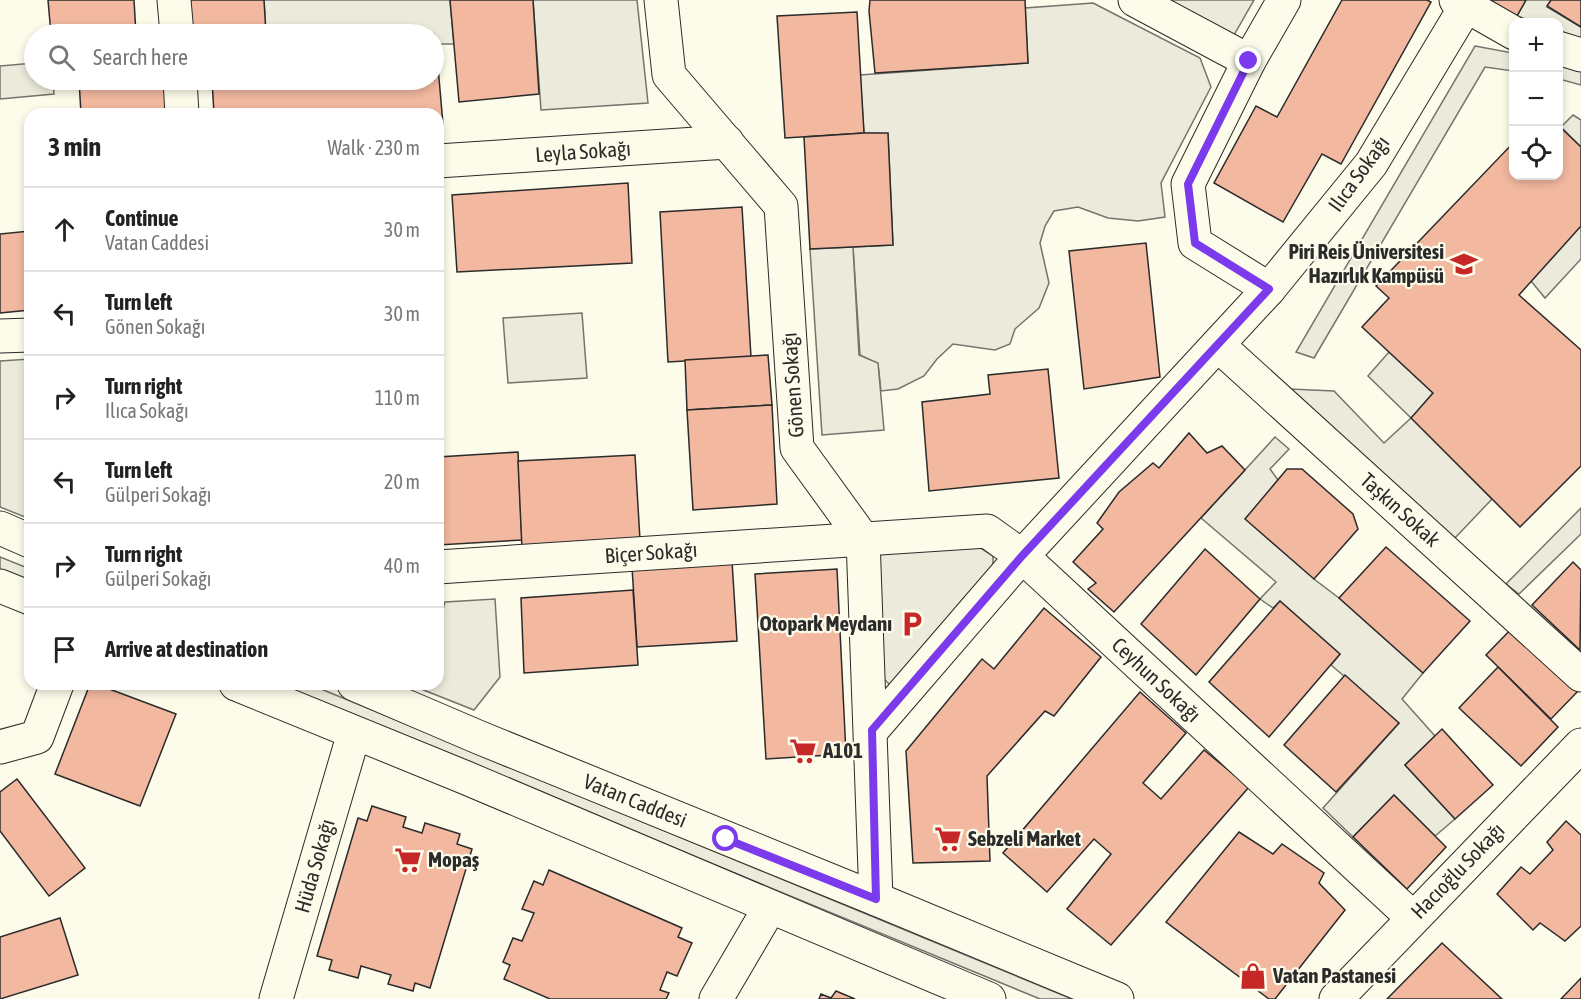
<!DOCTYPE html>
<html lang="en">
<head>
<meta charset="utf-8">
<style>
	:root { --surface:#fff; --page:#f6f6f6; --text:#222; --muted:#767676; --line:#e0e0e0 }
	body { margin:0; font-family:"Asap Condensed",sans-serif; background:var(--page); color:var(--text) }
	.controls { position:absolute; right:18px; top:18px; display:grid; overflow:hidden; border-radius:12px; box-shadow:0 3px 9px #0003 }
	.controls button { width:54px; height:54px; display:grid; place-items:center; padding:0; border:0; border-bottom:2px solid var(--line); background:var(--surface); color:var(--text); font:30px sans-serif }
	.stop { position:absolute; width:18px; height:18px; margin:-14px; border:4px solid #7c3aed; border-radius:50%; background:#fff }
	.stop.end { background:#7c3aed; border-color:#fff; box-shadow:0 2px 6px #0008 }
	.list { margin:0; padding:0; list-style:none }
	h2 { display:flex; justify-content:space-between; align-items:center; height:78px; margin:0; padding:0 24px; font-size:26px }
	h2 small { font-size:20px; font-weight:400; color:var(--muted) }
	.list li { display:grid; grid-template-columns:39px 1fr auto; gap:18px; align-items:center; box-sizing:border-box; height:84px; padding:0 24px; border-top:2px solid var(--line) }
	.list b { display:block; font-size:22px; white-space:nowrap }
	.list p { margin:0; font-size:20px; white-space:nowrap; color:var(--muted) }
	.list em { font-size:20px; font-style:normal; color:var(--muted) }
	.icon { flex:none; width:33px; height:33px; fill:none; stroke:currentColor; stroke-width:2; stroke-linecap:round; stroke-linejoin:round }
	.map { position:relative; flex:none; width:1581px; height:999px; overflow:hidden }
	.search { position:absolute; background:var(--surface); box-shadow:0 3px 9px #0003; left:24px; top:24px; width:420px; height:66px; display:flex; align-items:center; gap:15px; box-sizing:border-box; padding:0 21px; border-radius:33px; color:var(--muted); font-size:22px }
	.panel { position:absolute; background:var(--surface); box-shadow:0 3px 9px #0003; left:24px; top:108px; width:420px; height:582px; border-radius:18px }
	.map>svg:first-child { display:block }
	.green { fill:#ecebdb; stroke:#74746e; stroke-width:1.5 }
	.parking { fill:#eceadb; stroke:#74746e; stroke-width:1.5 }
	.building { fill:#f2b8a0; stroke:#2b2b2b; stroke-width:1.5 }
	.lines { fill:none; stroke-linecap:round; stroke-linejoin:round }
	.minor-casing { stroke:#2b2b2b; stroke-width:35 }
	.primary-casing { stroke:#2b2b2b; stroke-width:35 }
	.minor { stroke:#fdfbea; stroke-width:33 }
	.primary { stroke:#fdfbea; stroke-width:33 }
	.route { stroke:#7c3aed; stroke-width:8 }
	.labels { text-anchor:middle; stroke-width:4.5; stroke-linejoin:round; paint-order:stroke }
	.street-label { font-size:21px; fill:#2b2b2b; stroke:#fdfbea }
	.poi-label { font-size:21px; font-weight:bold; fill:#2b2b2b; stroke:#fdfbea; text-anchor:start }
</style>
</head>
<body>
<div class="map">
<svg width="1581" height="999" viewBox="0 0 1581 999">
	<rect width="100%" height="100%" fill="#fdfbea"/>
	<g class="green">
		<path d="M264 0H450L454 44H434V34H266Z"/>
		<path d="M533 0H637L648 103 541 110Z"/>
		<path d="M1169 0H1254L1234 35Z"/>
		<path d="M1526 0H1551L1547 7 1581 27V42L1559 33 1558 22H1533L1517 16Z"/>
		<path d="M1093 3 1200 58 1211 87 1161 183 1165 217 1138 221 1108 218 1078 207 1054 211 1045 226 1040 243 1049 283 1039 308 1015 329 1010 344 995 350 953 344 937 359 924 376 898 389 881 391 878 364 860 355 853 247 893 245 888 134 864 133 860 75 1028 63 1025 8Z"/>
		<path d="M1475 46 1513 53V71L1485 67 1314 358 1296 352Z"/>
		<path d="M1558 62 1581 66V85L1559 79Z"/>
		<path d="M34 63V80H53L54 94 0 99V66Z"/>
		<path d="M1573 115 1581 120V147L1561 127Z"/>
		<path d="M1581 226V259L1545 298 1531 281Z"/>
		<path d="M582 313 587 378 508 383 503 318Z"/>
		<path d="M1389 352 1433 393 1412 418 1492 499 1455 538 1291 389 1334 391 1384 443 1411 418 1368 376Z"/>
		<path d="M30 359V519L0 507V361Z"/>
		<path d="M1275 437 1289 449 1270 469 1278 480 1314 579 1339 598 1423 673 1402 699 1435 736 1405 765 1455 819 1435 836 1394 795 1353 837 1323 808 1399 723 1331 665 1340 654 1280 601 1273 608 1260 599 1276 582 1201 518Z"/>
		<path d="M1581 508V534L1519 594 1506 584Z"/>
		<path d="M0 557 30 569V582L0 570Z"/>
		<path d="M495 599 500 677 474 710 421 689 423 684H438V627L445 602Z"/>
		<path d="M277 684H309L1072 999H1040Z"/>
	</g>
	<g class="parking">
		<path d="M853 247 859 355 878 363 884 430 822 435 810 249Z"/>
		<path d="M976 545 993 556V573L891 686 880 675 875 560 886 550Z"/>
	</g>
	<g class="building">
		<path d="M48 0H134L136 34H51Z"/>
		<path d="M186 0H264L266 34H188Z"/>
		<path d="M450 0H533L539 94 459 102Z"/>
		<path d="M870 0H1025L1028 63 875 73 869 11Z"/>
		<path d="M1342 0H1427L1431 2 1341 164 1322 154 1283 222 1214 183 1256 106 1277 117Z"/>
		<path d="M1490 0H1526L1517 16Z"/>
		<path d="M1551 0H1581V27L1547 6Z"/>
		<path d="M857 12 864 133 785 138 777 16Z"/>
		<path d="M434 44H436L443 124H438V114H214L212 80H434Z"/>
		<path d="M79 80H166L168 114H81Z"/>
		<path d="M1558 125 1581 147V226L1519 295 1581 350V466L1520 527 1411 418 1433 393 1362 327 1389 298 1376 286 1514 142V176H1558Z"/>
		<path d="M864 133H888L893 245 810 249 804 137Z"/>
		<path d="M628 183 632 263 457 272 452 195Z"/>
		<path d="M742 207 751 357 668 362 660 212Z"/>
		<path d="M30 231V310L0 313V234Z"/>
		<path d="M1146 243 1160 377 1084 389 1069 251Z"/>
		<path d="M768 355 772 405 687 410 685 360Z"/>
		<path d="M438 369 440 412H438Z"/>
		<path d="M1048 369 1059 478 929 491 922 402 990 394 988 375Z"/>
		<path d="M772 405 777 504 693 510 687 410Z"/>
		<path d="M1189 433 1207 453 1222 446 1245 470 1114 612 1088 589 1096 583 1073 562 1103 529 1097 523 1119 492 1153 463 1159 468Z"/>
		<path d="M518 452 522 540 438 545V457Z"/>
		<path d="M635 455 640 540 522 549 518 461Z"/>
		<path d="M1287 469H1302L1353 514 1358 529 1314 579 1245 519Z"/>
		<path d="M1386 547 1470 621 1423 673 1339 598Z"/>
		<path d="M1205 549 1260 599 1196 675 1141 624Z"/>
		<path d="M732 561 737 641 637 647 632 567Z"/>
		<path d="M1573 562 1581 570 1580 650 1532 605Z"/>
		<path d="M837 569 846 754 766 759 755 574Z"/>
		<path d="M633 590 638 665 524 673 521 598Z"/>
		<path d="M1280 601 1340 654 1269 737 1209 682Z"/>
		<path d="M1044 608 1101 657 1054 716 1045 711 987 776 990 861 913 863 906 751 982 659 994 669Z"/>
		<path d="M1517 623 1581 688 1551 719 1486 655Z"/>
		<path d="M1498 667 1558 727 1521 766 1459 708Z"/>
		<path d="M1345 675 1399 723 1336 792 1284 745Z"/>
		<path d="M90 684H96L176 714 140 806 55 774Z"/>
		<path d="M1140 692 1186 733 1143 783 1161 799 1204 750 1249 787 1111 945 1067 909 1111 854 1094 839 1047 892 1003 853Z"/>
		<path d="M1442 729 1493 785 1455 819 1405 765Z"/>
		<path d="M17 779 85 868 49 896 0 831V792Z"/>
		<path d="M1394 795 1446 847 1407 889 1353 837Z"/>
		<path d="M372 806 406 817 403 827 422 833 425 823 460 834 457 844 472 849 430 988 415 983 413 991 388 984 391 975 361 966 358 978 329 970 332 960 317 956 358 818 367 821Z"/>
		<path d="M1566 821 1581 835V926L1565 941 1540 923 1533 930 1497 894 1521 867 1530 874 1553 850 1547 842Z"/>
		<path d="M1239 832 1273 854 1282 844 1324 873 1319 883 1345 910 1275 999H1269L1166 922Z"/>
		<path d="M549 870 682 928 678 937 692 943 677 976 667 972 660 990 669 993 666 999H550L504 979 510 965 503 962 513 938 522 941 534 913 522 909 534 881 543 885Z"/>
		<path d="M60 918 78 975 0 999V937Z"/>
		<path d="M1442 943 1502 999H1387Z"/>
		<path d="M1581 978V999H1561Z"/>
		<path d="M836 991 855 999H819L821 994 831 998Z"/>
	</g>
	<g class="lines">
		<defs>
			<g id="minor">
				<path d="M174 0 177 34"/>
				<path d="M661 0 669 75 781 206 797 448 863 539 876 899"/>
				<path d="M1135 0 1249 61"/>
				<path d="M1456 0 1514 33"/>
				<path d="M1558 48 1581 55"/>
				<path d="M180 80 182 114"/>
				<path d="M438 161 727 142"/>
				<path d="M1269 289 1195 243 1188 184 1249 61 1284 0"/>
				<path d="M0 336 30 335"/>
				<path d="M1218 345 1581 675"/>
				<path d="M438 567 987 531 1022 556 1413 918"/>
				<path d="M872 730 1022 556 1269 289 1371 164 1466 6"/>
				<path d="M0 747 37 737 57 684"/>
				<path d="M276 999 354 733"/>
				<path d="M716 999 770 907"/>
				<path d="M1336 999 1581 745"/>
			</g>
			<g id="primary">
				<path d="M0 528 30 541"/>
				<path d="M0 586 30 598"/>
				<path d="M236 684 464 777 989 999"/>
				<path d="M354 684 478 737 876 899 1117 999"/>
			</g>
		</defs>
		<use href="#minor" class="minor-casing"/>
		<use href="#primary" class="primary-casing"/>
		<use href="#minor" class="minor"/>
		<use href="#primary" class="primary"/>
	</g>
	<g class="lines">
		<path class="route" d="M726 839 876 899 872 730 1022 556 1269 289 1195 243 1188 184 1249 61"/>
	</g>
	<defs>
		<symbol id="university-bare" viewBox="-9 -9 18 18"><path d="M0-5L7-2L0 1L-7-2ZM-4 1L0 2.5L4 1V4Q0 6-4 4Z" fill="#c62828" stroke="#fdfbea" stroke-width="2.5" paint-order="stroke"/></symbol>
		<symbol id="parking-bare" viewBox="-9 -9 18 18"><path d="M-3.5-5.5H1a3.5 3.5 0 0 1 0 7H-1V5.5H-3.5ZM-1-3.4V-.6H.8a1.4 1.4 0 0 0 0-2.8Z" fill="#c62828" stroke="#fdfbea" stroke-width="2.5" paint-order="stroke"/></symbol>
		<symbol id="supermarket-bare" viewBox="-9 -9 18 18"><path d="M-6-5.5h2.5l.6 2H6L4.5 2H-2.5L-4.4-4H-6ZM-1.5 3.2a1.3 1.3 0 1 0 .1 0ZM3 3.2a1.3 1.3 0 1 0 .1 0Z" fill="#c62828" stroke="#fdfbea" stroke-width="2.5" paint-order="stroke"/></symbol>
		<symbol id="shop-bare" viewBox="-9 -9 18 18"><path d="M-5-2.5h2.3a2.7 3.5 0 0 1 5.4 0H5L5.5 6h-11ZM-1.5-2.5h3a1.5 2.3 0 0 0-3 0Z" fill="#c62828" stroke="#fdfbea" stroke-width="2.5" paint-order="stroke"/></symbol>
	</defs>
	<g fill-rule="evenodd">
		<use href="#university-bare" x="1445" y="245" width="38" height="38"/>
		<use href="#parking-bare" x="893" y="605" width="38" height="38"/>
		<use href="#supermarket-bare" x="784" y="732" width="38" height="38"/>
		<use href="#supermarket-bare" x="929" y="820" width="38" height="38"/>
		<use href="#supermarket-bare" x="389" y="841" width="38" height="38"/>
		<use href="#shop-bare" x="1234" y="957" width="38" height="38"/>
	</g>
	<g class="labels">
		<g class="street-label">
			<text transform="translate(583 152) rotate(-4)" y="7">Leyla Sokağı</text>
			<text transform="translate(1359 174) rotate(-54)" y="7">Ilıca Sokağı</text>
			<text transform="translate(793 385) rotate(-94)" y="7">Gönen Sokağı</text>
			<text transform="translate(1400 510) rotate(42)" y="7">Taşkın Sokak</text>
			<text transform="translate(651 553) rotate(-4)" y="7">Biçer Sokağı</text>
			<text transform="translate(1156 680) rotate(43)" y="7">Ceyhun Sokağı</text>
			<text transform="translate(635 801) rotate(22)" y="7">Vatan Caddesi</text>
			<text transform="translate(315 866) rotate(-74)" y="7">Hüda Sokağı</text>
			<text transform="translate(1458 871) rotate(-46)" y="7">Hacıoğlu Sokağı</text>
		</g>
		<g class="poi-label">
			<text x="1444" y="259" text-anchor="end">Piri Reis Üniversitesi<tspan x="1444" dy="24">Hazırlık Kampüsü</tspan></text>
			<text x="892" y="631" text-anchor="end">Otopark Meydanı</text>
			<text x="823" y="758">A101</text>
			<text x="968" y="846">Sebzeli Market</text>
			<text x="428" y="867">Mopaş</text>
			<text x="1273" y="983">Vatan Pastanesi</text>
		</g>
	</g>
</svg>
<div class="controls">
<button>+</button>
<button>−</button>
<button><svg class="icon" aria-label="locate" viewBox="0 0 24 24"><circle cx="12" cy="12" r="6"/><path d="M12 2v4M12 18v4M2 12h4M18 12h4"/></svg></button>
</div>
<div class="stop" style="left:726px;top:839px"></div>
<div class="stop end" style="left:1249px;top:61px"></div>
<div class="search"><svg class="icon" aria-label="search" viewBox="0 0 24 24"><circle cx="10" cy="10" r="6"/><path d="M15 15l6 6"/></svg>Search here</div>
<section class="panel">
<h2>3 min<small>Walk · 230 m</small></h2>
<ul class="list">
<li><svg class="icon" aria-label="ahead" viewBox="0 0 24 24"><path d="M12 20V5M6 11l6-6 6 6"/></svg><div><b>Continue</b><p>Vatan Caddesi</p></div><em>30 m</em></li>
<li><svg class="icon" aria-label="left" viewBox="0 0 24 24"><path d="M17 20v-9H6M10 6l-5 5 5 5"/></svg><div><b>Turn left</b><p>Gönen Sokağı</p></div><em>30 m</em></li>
<li><svg class="icon" aria-label="right" viewBox="0 0 24 24"><path d="M7 20v-9h11M14 6l5 5-5 5"/></svg><div><b>Turn right</b><p>Ilıca Sokağı</p></div><em>110 m</em></li>
<li><svg class="icon" aria-label="left" viewBox="0 0 24 24"><path d="M17 20v-9H6M10 6l-5 5 5 5"/></svg><div><b>Turn left</b><p>Gülperi Sokağı</p></div><em>20 m</em></li>
<li><svg class="icon" aria-label="right" viewBox="0 0 24 24"><path d="M7 20v-9h11M14 6l5 5-5 5"/></svg><div><b>Turn right</b><p>Gülperi Sokağı</p></div><em>40 m</em></li>
<li><svg class="icon" aria-label="arrive" viewBox="0 0 24 24"><path d="M6 21V4h12l-3 4 3 4H6"/></svg><div><b>Arrive at destination</b></div></li>
</ul>
</section>
</div>
</body>
</html>
